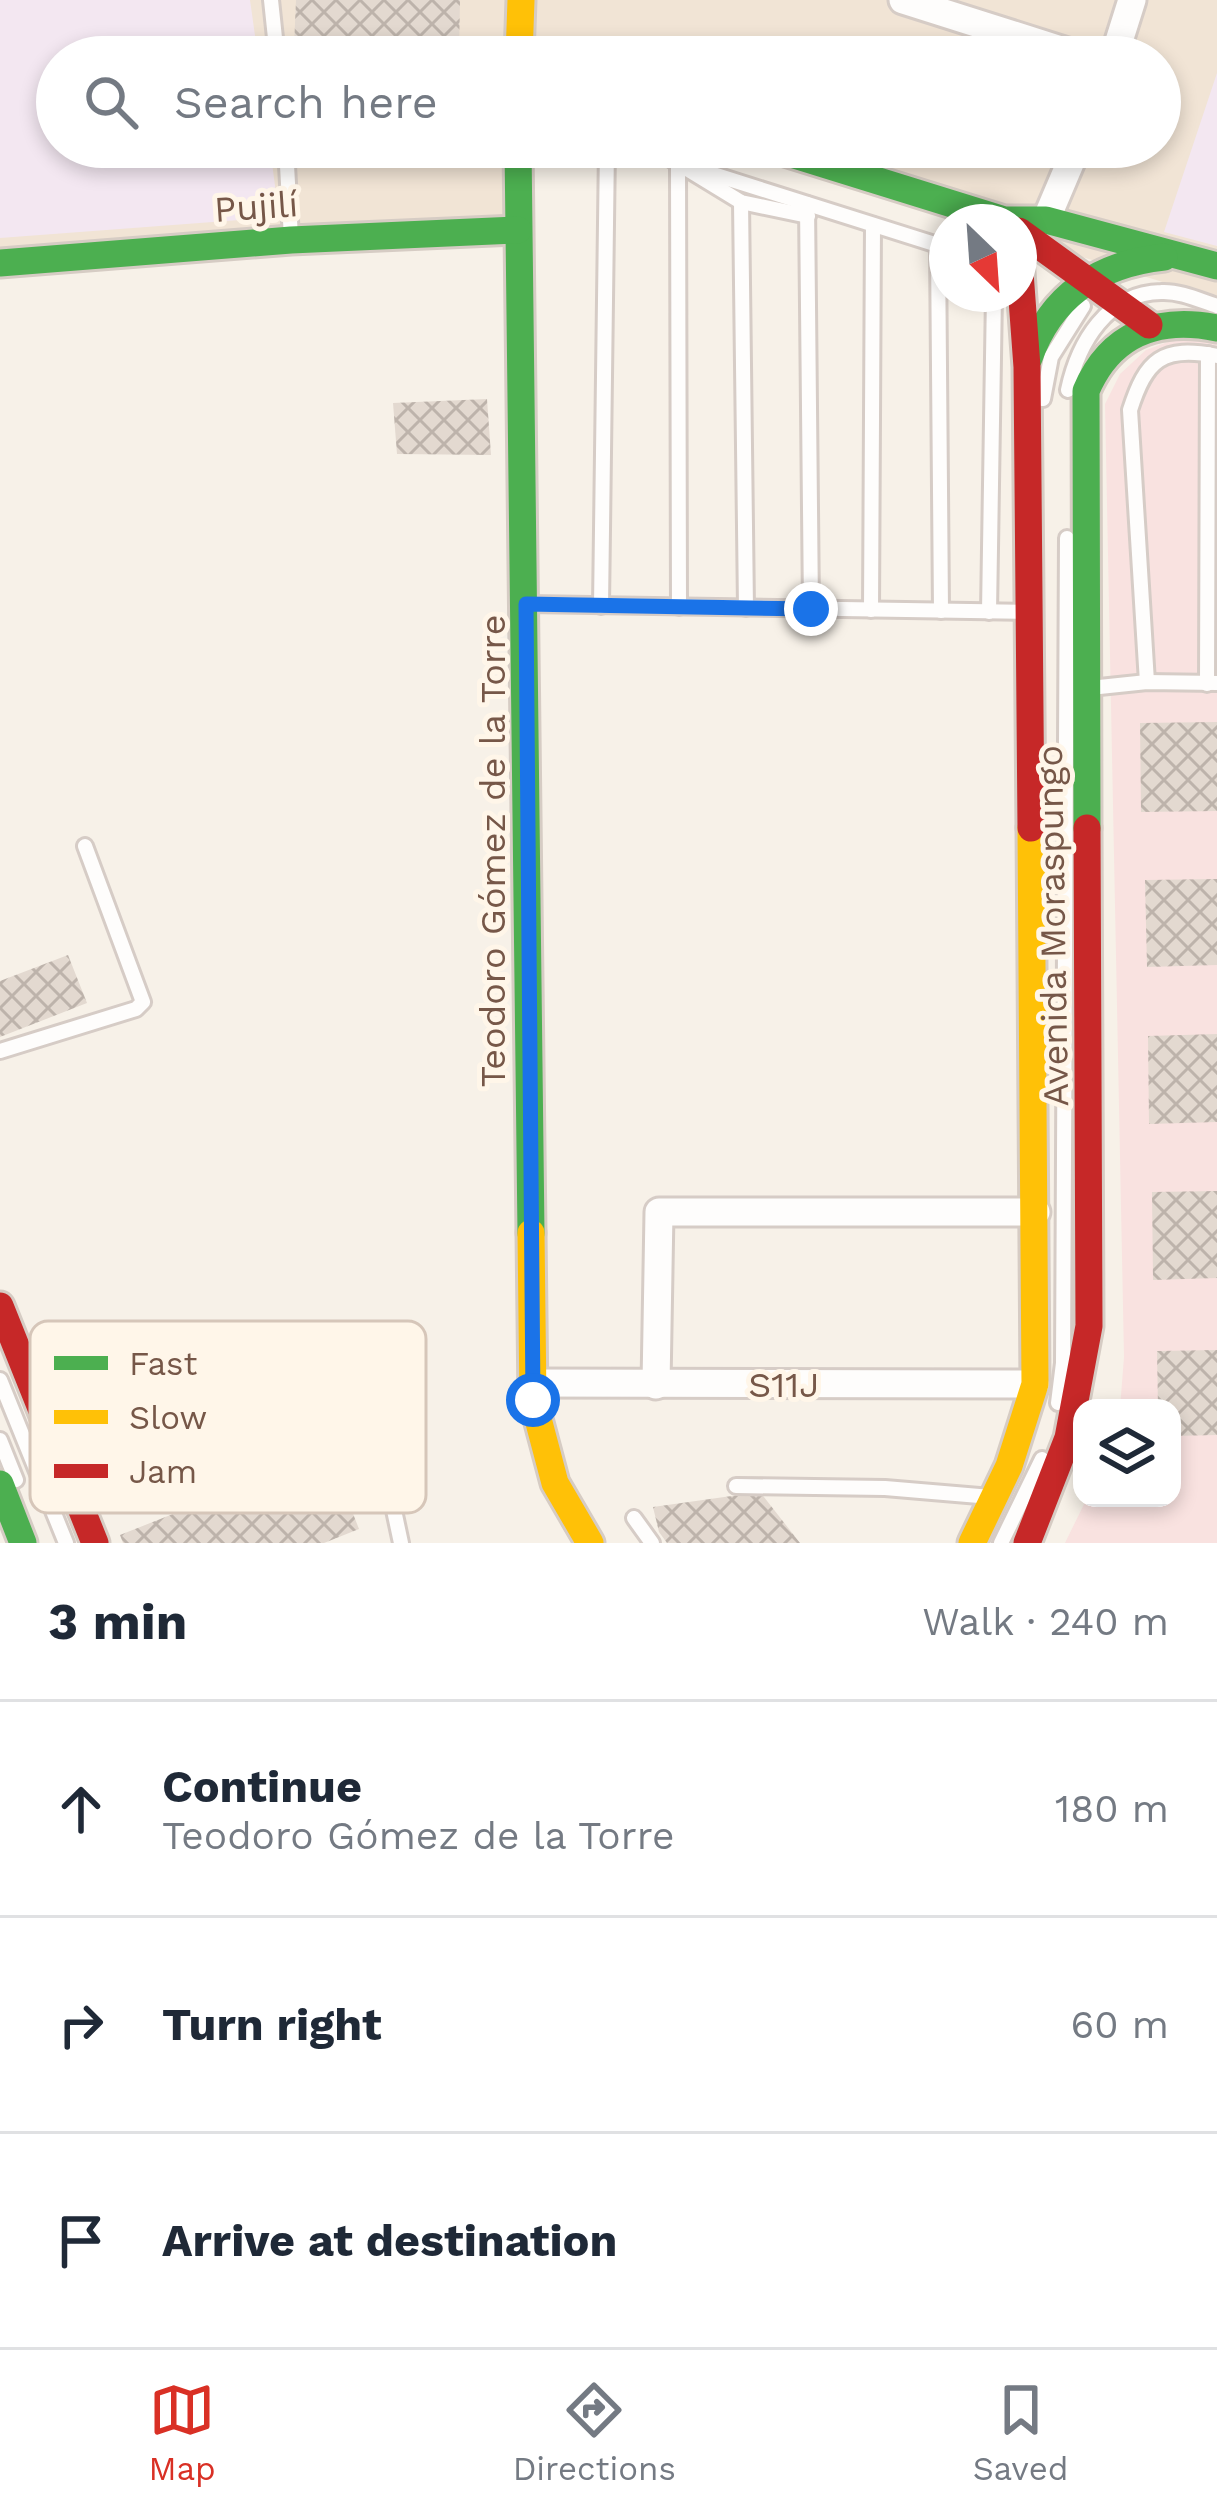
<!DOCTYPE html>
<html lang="en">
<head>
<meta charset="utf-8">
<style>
	:root { --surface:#fff; --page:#f6f6f7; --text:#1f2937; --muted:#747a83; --line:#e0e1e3; --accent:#d93025 }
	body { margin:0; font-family:"Work Sans",sans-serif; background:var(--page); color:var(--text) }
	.controls { position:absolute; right:36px; bottom:36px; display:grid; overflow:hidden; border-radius:24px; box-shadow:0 6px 18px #0003 }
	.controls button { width:108px; height:108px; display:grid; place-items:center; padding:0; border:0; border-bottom:3px solid var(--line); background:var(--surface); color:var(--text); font:60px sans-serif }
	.compass { position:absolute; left:929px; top:204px; width:108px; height:108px; border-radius:50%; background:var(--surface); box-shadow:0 6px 18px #0003; rotate:155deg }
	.stop { position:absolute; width:36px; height:36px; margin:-27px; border:9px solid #1a73e8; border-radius:50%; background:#fff }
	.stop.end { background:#1a73e8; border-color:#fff; box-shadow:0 3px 12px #0008 }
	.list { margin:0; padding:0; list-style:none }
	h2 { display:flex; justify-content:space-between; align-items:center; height:156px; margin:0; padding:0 48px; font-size:51px }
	h2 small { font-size:39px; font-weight:400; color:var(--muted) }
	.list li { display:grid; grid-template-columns:78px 1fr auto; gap:36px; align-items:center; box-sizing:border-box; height:216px; padding:0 48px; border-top:3px solid var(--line) }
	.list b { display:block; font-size:45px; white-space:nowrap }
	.list p { margin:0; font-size:39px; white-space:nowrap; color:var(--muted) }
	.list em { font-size:39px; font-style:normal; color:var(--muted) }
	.icon { flex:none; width:66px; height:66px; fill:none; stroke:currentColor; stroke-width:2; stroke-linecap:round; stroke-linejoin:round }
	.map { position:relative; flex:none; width:1217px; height:1543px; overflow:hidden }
	.search { position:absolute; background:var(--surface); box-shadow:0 6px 18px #0003; left:36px; right:36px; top:36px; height:132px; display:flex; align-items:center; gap:30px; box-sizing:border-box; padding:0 42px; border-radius:66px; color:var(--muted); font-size:45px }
	.sheet { height:804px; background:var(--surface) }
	nav { display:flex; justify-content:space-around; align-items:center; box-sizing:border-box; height:168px; border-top:3px solid var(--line); background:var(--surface); font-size:33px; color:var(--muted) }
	nav a { display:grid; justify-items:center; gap:6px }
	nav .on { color:var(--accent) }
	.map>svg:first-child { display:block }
	.residential { fill:#f1e4d5 }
	.education { fill:#f3e7f1 }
	.medical { fill:#f9e2e0 }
	.building { fill:url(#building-cross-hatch) }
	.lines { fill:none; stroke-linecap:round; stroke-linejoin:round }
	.lane-casing { stroke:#d6ccc6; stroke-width:20 }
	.street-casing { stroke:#d6ccc6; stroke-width:33 }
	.fast-casing { stroke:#d6ccc4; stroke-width:33 }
	.slow-casing { stroke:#d6ccc4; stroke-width:33 }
	.jam-casing { stroke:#d6ccc4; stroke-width:33 }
	.lane { stroke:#fefdfc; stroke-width:14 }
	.street { stroke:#fefdfc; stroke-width:27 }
	.fast { stroke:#4caf50; stroke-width:27 }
	.slow { stroke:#ffc107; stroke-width:27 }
	.jam { stroke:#c62828; stroke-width:27 }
	.route { stroke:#1a73e8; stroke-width:15 }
	.labels { text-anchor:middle; stroke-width:10; stroke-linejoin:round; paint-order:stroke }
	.street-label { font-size:36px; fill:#765748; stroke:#fff6e9 }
	.key { fill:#fff6e9; stroke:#d6c6b9; stroke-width:3 }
	.key-label { font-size:33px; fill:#765748 }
</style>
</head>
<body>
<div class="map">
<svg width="1217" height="1543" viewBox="0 0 1217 1543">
	<defs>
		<pattern id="building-cross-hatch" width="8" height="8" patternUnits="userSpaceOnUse" patternTransform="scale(3)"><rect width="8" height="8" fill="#e3d9d0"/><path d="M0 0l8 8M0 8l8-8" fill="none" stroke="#bdb3ab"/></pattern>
	</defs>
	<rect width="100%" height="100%" fill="#f7f1e8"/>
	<path class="residential" d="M0 0H1217V299L730 147H1160V57H57V147H526L533 223 0 260Z"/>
	<g class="education">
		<path d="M0 0H250L258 57H57V147H270L279 217 0 238Z"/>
		<path d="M1217 73V246L1164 232Z"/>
	</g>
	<path class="medical" d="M1178 338 1217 340V1543H1065L1087 1498H1172V1408H1120L1124 1357 1105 404 1120 374 1146 350Z"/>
	<g class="building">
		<path d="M296 0H460L459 52 294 47Z"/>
		<path d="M487 399 491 455 397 454 393 403Z"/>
		<path d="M1217 722V811L1141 812 1140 723Z"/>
		<path d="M1217 879V965L1147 967 1145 880Z"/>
		<path d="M68 955 87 1003 0 1037V981Z"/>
		<path d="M1217 1034V1122L1149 1124 1148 1036Z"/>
		<path d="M1217 1191V1278L1153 1280 1152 1192Z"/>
		<path d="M1217 1350V1435L1172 1436V1408H1158L1157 1351Z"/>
		<path d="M329 1452 359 1529 324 1543H123L120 1535Z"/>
		<path d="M760 1492 800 1543H667L659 1532 653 1507Z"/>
	</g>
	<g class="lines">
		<defs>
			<g id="lane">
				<path d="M271 0 277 57"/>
				<path d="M286 147 291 238"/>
				<path d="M651 147 741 202 808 216"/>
				<path d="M701 147 699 159 703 169 713 174 944 247"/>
				<path d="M678 165 679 607"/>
				<path d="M741 202 746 608"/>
				<path d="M807 204 811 609"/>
				<path d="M938 245 941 611"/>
				<path d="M1068 390C1078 343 1107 293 1161 292 1180 291 1199 300 1217 306"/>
				<path d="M1043 399 1051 357 1083 306"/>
				<path d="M528 604 1027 612"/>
				<path d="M601 606 607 147"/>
				<path d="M871 610 873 225"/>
				<path d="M989 612 994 294"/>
				<path d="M1147 682 1130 410C1146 360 1162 345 1217 356"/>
				<path d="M1207 684 1208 354"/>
				<path d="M1090 688 1147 682 1217 683"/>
				<path d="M0 1051 136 1009 143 1002 85 846"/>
				<path d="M0 1380 66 1543"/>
				<path d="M1058 1403 1063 1363 1067 538"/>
				<path d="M0 1440 16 1480"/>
				<path d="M388 1482 401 1543"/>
				<path d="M736 1486 885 1488 991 1497"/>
				<path d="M634 1518 652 1543"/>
				<path d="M1001 1543 1042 1459"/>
			</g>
			<g id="street">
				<path d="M903 0 1083 57"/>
				<path d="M1114 57 1132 0"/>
				<path d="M1046 220 1077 147"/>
				<path d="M533 1383 1035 1384"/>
				<path d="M656 1385 659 1212H1036"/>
			</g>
			<g id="fast">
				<path d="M518 147 531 1233"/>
				<path d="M769 147 1004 220H1046L1217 266"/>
				<path d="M0 263 291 240 518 230"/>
				<path d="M1029 358C1051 295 1099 264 1164 257"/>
				<path d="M1087 828 1086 391C1110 334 1158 316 1217 328"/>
				<path d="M0 1484 23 1543"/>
			</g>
			<g id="slow">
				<path d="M519 57 521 0"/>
				<path d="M531 1233 533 1400 555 1483 590 1543"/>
				<path d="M972 1543 1009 1466 1035 1384 1031 828"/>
			</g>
			<g id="jam">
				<path d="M1019 231 1149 325"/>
				<path d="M1019 259 1027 367 1031 828"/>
				<path d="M0 1306 95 1543"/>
				<path d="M1027 1543 1068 1438 1089 1326 1087 828"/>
			</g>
		</defs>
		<use href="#lane" class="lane-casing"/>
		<use href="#street" class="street-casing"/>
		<use href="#fast" class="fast-casing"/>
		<use href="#slow" class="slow-casing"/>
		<use href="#jam" class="jam-casing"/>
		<use href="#lane" class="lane"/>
		<use href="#street" class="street"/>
		<use href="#fast" class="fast"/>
		<use href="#slow" class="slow"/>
		<use href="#jam" class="jam"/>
	</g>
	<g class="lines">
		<path class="route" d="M533 1400 526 604 811 609"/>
	</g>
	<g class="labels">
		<g class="street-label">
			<text transform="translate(256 206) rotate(-4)" y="13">Pujilí</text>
			<text transform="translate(492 851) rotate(-90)" y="13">Teodoro Gómez de la Torre</text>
			<text transform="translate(1052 926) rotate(-91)" y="13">Avenida Moraspungo</text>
			<text x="784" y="1397">S11J</text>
		</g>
	</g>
	<rect x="30" y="1321" width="396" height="192" rx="18" class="key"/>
	<rect x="54" y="1356" width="54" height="14" fill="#4caf50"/>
	<rect x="54" y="1410" width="54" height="14" fill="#ffc107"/>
	<rect x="54" y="1464" width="54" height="14" fill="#c62828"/>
	<g class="key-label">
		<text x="129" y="1375">Fast</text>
		<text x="129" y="1429">Slow</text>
		<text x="129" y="1483">Jam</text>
	</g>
</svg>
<div class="controls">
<button><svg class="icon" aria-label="layers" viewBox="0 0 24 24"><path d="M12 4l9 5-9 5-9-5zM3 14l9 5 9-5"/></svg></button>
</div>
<svg class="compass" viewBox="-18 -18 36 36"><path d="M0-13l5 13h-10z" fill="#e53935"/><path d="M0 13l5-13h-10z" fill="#747a83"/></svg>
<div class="stop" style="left:533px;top:1400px"></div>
<div class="stop end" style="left:811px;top:609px"></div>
<div class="search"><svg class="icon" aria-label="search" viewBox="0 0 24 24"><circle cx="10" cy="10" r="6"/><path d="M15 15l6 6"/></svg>Search here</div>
</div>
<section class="sheet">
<h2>3 min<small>Walk · 240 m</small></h2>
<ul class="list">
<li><svg class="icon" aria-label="ahead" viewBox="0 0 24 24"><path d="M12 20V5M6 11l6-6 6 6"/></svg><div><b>Continue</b><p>Teodoro Gómez de la Torre</p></div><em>180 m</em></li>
<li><svg class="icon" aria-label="right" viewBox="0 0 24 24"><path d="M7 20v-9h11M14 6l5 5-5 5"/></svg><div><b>Turn right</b></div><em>60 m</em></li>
<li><svg class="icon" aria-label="arrive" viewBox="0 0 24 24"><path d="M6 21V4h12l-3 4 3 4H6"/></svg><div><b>Arrive at destination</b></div></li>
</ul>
</section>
<nav>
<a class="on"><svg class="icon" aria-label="map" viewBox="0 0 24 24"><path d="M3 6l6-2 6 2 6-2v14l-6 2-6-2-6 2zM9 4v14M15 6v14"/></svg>Map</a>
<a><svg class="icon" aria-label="directions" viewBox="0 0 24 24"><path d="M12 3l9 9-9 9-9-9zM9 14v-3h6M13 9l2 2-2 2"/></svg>Directions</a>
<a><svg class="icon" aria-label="saved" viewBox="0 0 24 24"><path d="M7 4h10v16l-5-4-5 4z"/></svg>Saved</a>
</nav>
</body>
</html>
